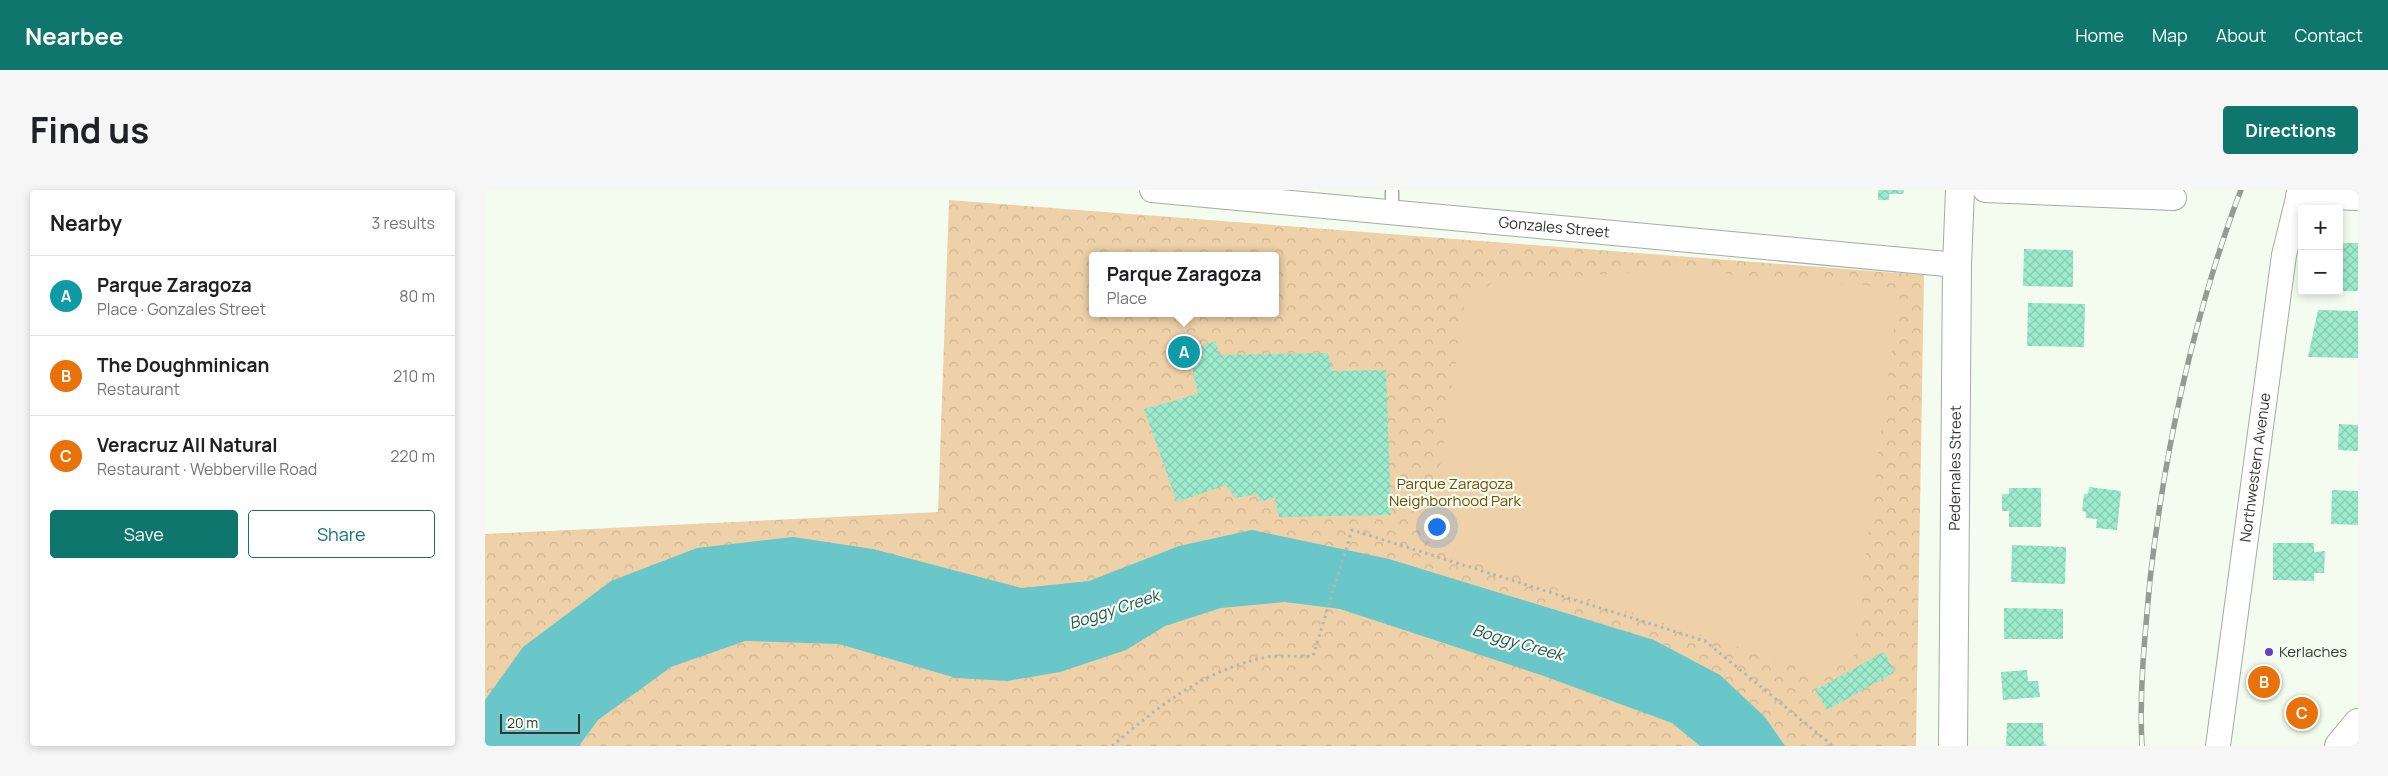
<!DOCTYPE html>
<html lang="en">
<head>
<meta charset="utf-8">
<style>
	:root { --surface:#fff; --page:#f6f6f6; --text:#202124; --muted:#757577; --line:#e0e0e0; --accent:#0f766e }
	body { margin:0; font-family:Manrope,sans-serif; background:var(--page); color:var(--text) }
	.controls { position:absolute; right:15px; top:15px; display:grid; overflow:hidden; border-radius:5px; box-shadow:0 2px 8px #0003 }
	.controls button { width:45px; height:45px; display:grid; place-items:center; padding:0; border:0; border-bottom:1px solid var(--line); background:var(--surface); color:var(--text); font:25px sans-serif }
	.scale { position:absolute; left:15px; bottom:12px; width:80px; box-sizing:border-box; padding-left:5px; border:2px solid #343733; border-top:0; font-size:14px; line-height:18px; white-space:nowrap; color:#343733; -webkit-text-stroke:4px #f4fcf0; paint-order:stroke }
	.you { position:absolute; left:951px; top:336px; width:18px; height:18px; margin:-12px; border:4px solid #fff; border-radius:50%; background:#1a73e8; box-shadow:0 0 0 8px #1a73e833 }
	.badge { display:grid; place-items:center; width:32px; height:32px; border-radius:50%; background:var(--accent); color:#fff; font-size:16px; font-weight:700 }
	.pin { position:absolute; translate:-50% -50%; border:2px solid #fff; box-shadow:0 1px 5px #0006 }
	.popup { position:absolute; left:604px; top:62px; width:190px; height:65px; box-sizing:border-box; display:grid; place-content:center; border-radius:5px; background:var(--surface); filter:drop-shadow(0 1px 4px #0005); font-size:16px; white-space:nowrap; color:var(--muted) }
	.popup b { font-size:19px; color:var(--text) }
	.popup::after { content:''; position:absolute; left:50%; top:100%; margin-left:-10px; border:10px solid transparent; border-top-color:var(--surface) }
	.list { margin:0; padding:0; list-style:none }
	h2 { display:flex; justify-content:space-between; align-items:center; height:65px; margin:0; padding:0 20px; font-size:21px }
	h2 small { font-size:16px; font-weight:400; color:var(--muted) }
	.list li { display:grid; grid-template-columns:32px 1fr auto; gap:15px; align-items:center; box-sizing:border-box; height:80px; padding:0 20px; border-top:1px solid var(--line) }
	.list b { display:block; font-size:19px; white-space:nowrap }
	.list p { margin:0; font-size:16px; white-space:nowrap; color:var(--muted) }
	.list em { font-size:16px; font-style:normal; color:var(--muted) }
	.actions { display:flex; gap:10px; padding:15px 20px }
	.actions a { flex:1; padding:11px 0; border:1px solid var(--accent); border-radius:5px; text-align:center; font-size:18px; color:var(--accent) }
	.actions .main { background:var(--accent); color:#fff }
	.map { position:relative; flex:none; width:1873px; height:556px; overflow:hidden; border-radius:5px }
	header { display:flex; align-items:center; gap:30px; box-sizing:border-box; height:70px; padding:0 25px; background:var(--accent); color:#fff }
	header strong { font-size:24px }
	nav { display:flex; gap:28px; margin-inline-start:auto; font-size:18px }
	.intro { display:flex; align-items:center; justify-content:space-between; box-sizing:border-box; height:120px; padding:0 30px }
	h1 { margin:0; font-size:35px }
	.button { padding:12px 22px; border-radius:5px; background:var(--accent); color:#fff; font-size:18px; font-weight:700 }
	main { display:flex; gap:30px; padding:0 30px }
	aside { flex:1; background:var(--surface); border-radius:5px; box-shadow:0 2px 8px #0003 }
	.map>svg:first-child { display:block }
	.forest { fill:url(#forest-crowns); fill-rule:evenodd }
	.pitch { fill:#efd1a9 }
	.water { fill:#69c6c9 }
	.building { fill:url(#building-cross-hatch) }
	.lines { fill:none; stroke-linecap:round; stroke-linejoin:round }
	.lane-casing { stroke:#a4aca1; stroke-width:15 }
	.street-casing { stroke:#a4aca1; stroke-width:26 }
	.secondary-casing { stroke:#a4aca1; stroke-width:30 }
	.path { stroke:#b1b7ae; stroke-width:3; stroke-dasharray:2.5 4; stroke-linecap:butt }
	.lane { stroke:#fff; stroke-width:12 }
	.street { stroke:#fff; stroke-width:24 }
	.secondary { stroke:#fff; stroke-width:28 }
	.rail-casing { stroke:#959b93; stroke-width:5.5 }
	.rail { stroke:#f4fcf0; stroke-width:4; stroke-dasharray:11; stroke-linecap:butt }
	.poi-dot { fill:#6342ba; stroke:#f4fcf0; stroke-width:2 }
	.labels { text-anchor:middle; stroke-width:4.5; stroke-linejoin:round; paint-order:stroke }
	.street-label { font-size:15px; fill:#343733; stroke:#f4fcf0 }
	.park-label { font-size:15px; fill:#754d01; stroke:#f4fcf0 }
	.poi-label { font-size:15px; fill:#343733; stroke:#f4fcf0; text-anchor:start }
	.water-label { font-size:16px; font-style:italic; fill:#275254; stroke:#f4fcf0 }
</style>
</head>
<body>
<header>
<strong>Nearbee</strong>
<nav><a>Home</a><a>Map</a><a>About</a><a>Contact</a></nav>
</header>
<div class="intro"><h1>Find us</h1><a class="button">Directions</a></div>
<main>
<aside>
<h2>Nearby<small>3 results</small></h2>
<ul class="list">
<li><span class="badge" style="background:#0f9aa8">A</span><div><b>Parque Zaragoza</b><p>Place · Gonzales Street</p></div><em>80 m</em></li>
<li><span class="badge" style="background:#e8710a">B</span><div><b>The Doughminican</b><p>Restaurant</p></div><em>210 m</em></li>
<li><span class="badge" style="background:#e8710a">C</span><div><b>Veracruz All Natural</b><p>Restaurant · Webberville Road</p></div><em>220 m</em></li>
</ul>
<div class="actions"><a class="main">Save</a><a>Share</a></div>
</aside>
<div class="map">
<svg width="1873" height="556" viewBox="0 0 1873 556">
	<defs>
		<pattern id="forest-crowns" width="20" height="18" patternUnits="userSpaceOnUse" patternTransform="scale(1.25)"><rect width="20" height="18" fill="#efd1a9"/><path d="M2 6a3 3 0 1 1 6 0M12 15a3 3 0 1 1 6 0" fill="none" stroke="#ceb492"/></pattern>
		<pattern id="building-cross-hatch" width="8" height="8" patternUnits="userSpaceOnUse" patternTransform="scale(1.25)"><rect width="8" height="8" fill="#9debcd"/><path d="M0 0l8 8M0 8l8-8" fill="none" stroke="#88cab0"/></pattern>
	</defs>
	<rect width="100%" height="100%" fill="#f4fcf0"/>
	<path class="forest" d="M464 10 1439 85 1431 556H0V344L453 322ZM608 66H790V123H608Z"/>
	<path class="pitch" d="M1184 79 1414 98 1368 471 1335 483 943 357 980 112 1007 93Z"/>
	<path class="water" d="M767 340 904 369 1169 450 1235 485 1280 527 1300 556H1215L1187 533 1056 485 855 419 800 412 736 418 680 436 641 460 575 482 522 491 471 488 354 454 260 451 186 477 113 530 94 556H0V510L38 457 126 391 212 358 308 347 388 359 537 398 604 391 694 356Z"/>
	<g class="building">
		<path d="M1393 0H1419L1418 4H1404V10H1393Z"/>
		<rect x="1854" y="53" width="19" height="48"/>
		<path d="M1539 59 1588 60V97L1538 96Z"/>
		<path d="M1543 113 1600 114 1599 157 1542 156Z"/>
		<path d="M1833 120 1873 121V168L1823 167Z"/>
		<path d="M731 151 734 165 843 163 847 181 901 180 906 325 794 327 790 307 775 312 773 304 750 308 741 295 692 312 659 219 713 204 703 160Z"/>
		<path d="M1854 234 1873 235V261L1853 260Z"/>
		<path d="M1604 297 1636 301 1632 340 1611 338 1612 329 1601 328V322L1597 321 1599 304H1603Z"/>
		<path d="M1524 298H1556V337H1524V321H1517V304H1524Z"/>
		<path d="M1847 300 1873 301V335L1846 334Z"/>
		<path d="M1788 353H1829V362L1840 361 1839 383H1829V391L1788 390Z"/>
		<path d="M1527 355 1581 357 1580 394 1526 392Z"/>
		<path d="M1519 418 1578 419V449H1519Z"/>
		<path d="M1399 462 1410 482 1342 520 1330 500Z"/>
		<path d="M1542 480 1543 491H1553L1555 507 1518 510 1516 482Z"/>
		<path d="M1522 533H1558V551L1562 556H1521Z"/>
	</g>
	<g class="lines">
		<defs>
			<path id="lane" d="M907 0V22"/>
			<g id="street">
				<path id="s1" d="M667 0 1472 75"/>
				<path d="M1500 0 1689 8"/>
				<path d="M1813 6 1873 8"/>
				<path id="s2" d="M1733 556 1799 65 1815 0"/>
			</g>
			<g id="secondary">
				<path id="s3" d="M1468 556 1472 75 1475 0"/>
				<path d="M1854 556 1873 533"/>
			</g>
		</defs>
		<use href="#lane" class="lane-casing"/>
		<use href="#street" class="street-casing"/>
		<use href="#secondary" class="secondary-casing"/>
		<path class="path" d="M627 556C675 515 719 480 782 467 797 465 814 467 828 466L867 340 1220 451 1348 556"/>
		<use href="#lane" class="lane"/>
		<use href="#street" class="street"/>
		<use href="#secondary" class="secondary"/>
		<defs>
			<path id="rail" d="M1657 556C1654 501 1660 445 1665 390 1677 283 1698 178 1730 75 1738 50 1746 25 1756 0"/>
		</defs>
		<use href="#rail" class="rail-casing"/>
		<use href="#rail" class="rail"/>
	</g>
	<circle class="poi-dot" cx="1784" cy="462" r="5"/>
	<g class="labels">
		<g class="street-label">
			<text dy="5" stroke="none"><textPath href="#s1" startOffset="404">Gonzales Street</textPath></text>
			<text dy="5" stroke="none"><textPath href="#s2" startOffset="281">Northwestern Avenue</textPath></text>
			<text dy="5" stroke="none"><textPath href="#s3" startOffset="278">Pedernales Street</textPath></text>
		</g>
		<g class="park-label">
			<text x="970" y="299">Parque Zaragoza<tspan x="970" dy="17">Neighborhood Park</tspan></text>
		</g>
		<g class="poi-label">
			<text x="1794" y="467">Kerlaches</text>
		</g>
		<g class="water-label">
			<text transform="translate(629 419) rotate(-18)" y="6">Boggy Creek</text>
			<text transform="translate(1033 452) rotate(16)" y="6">Boggy Creek</text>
		</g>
	</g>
</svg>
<div class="controls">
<button>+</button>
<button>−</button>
</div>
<div class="scale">20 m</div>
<div class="you"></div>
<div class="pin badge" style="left:699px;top:162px;background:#0f9aa8">A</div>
<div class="popup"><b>Parque Zaragoza</b>Place</div>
<div class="pin badge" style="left:1779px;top:492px;background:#e8710a">B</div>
<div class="pin badge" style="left:1817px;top:523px;background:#e8710a">C</div>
</div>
</main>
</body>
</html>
